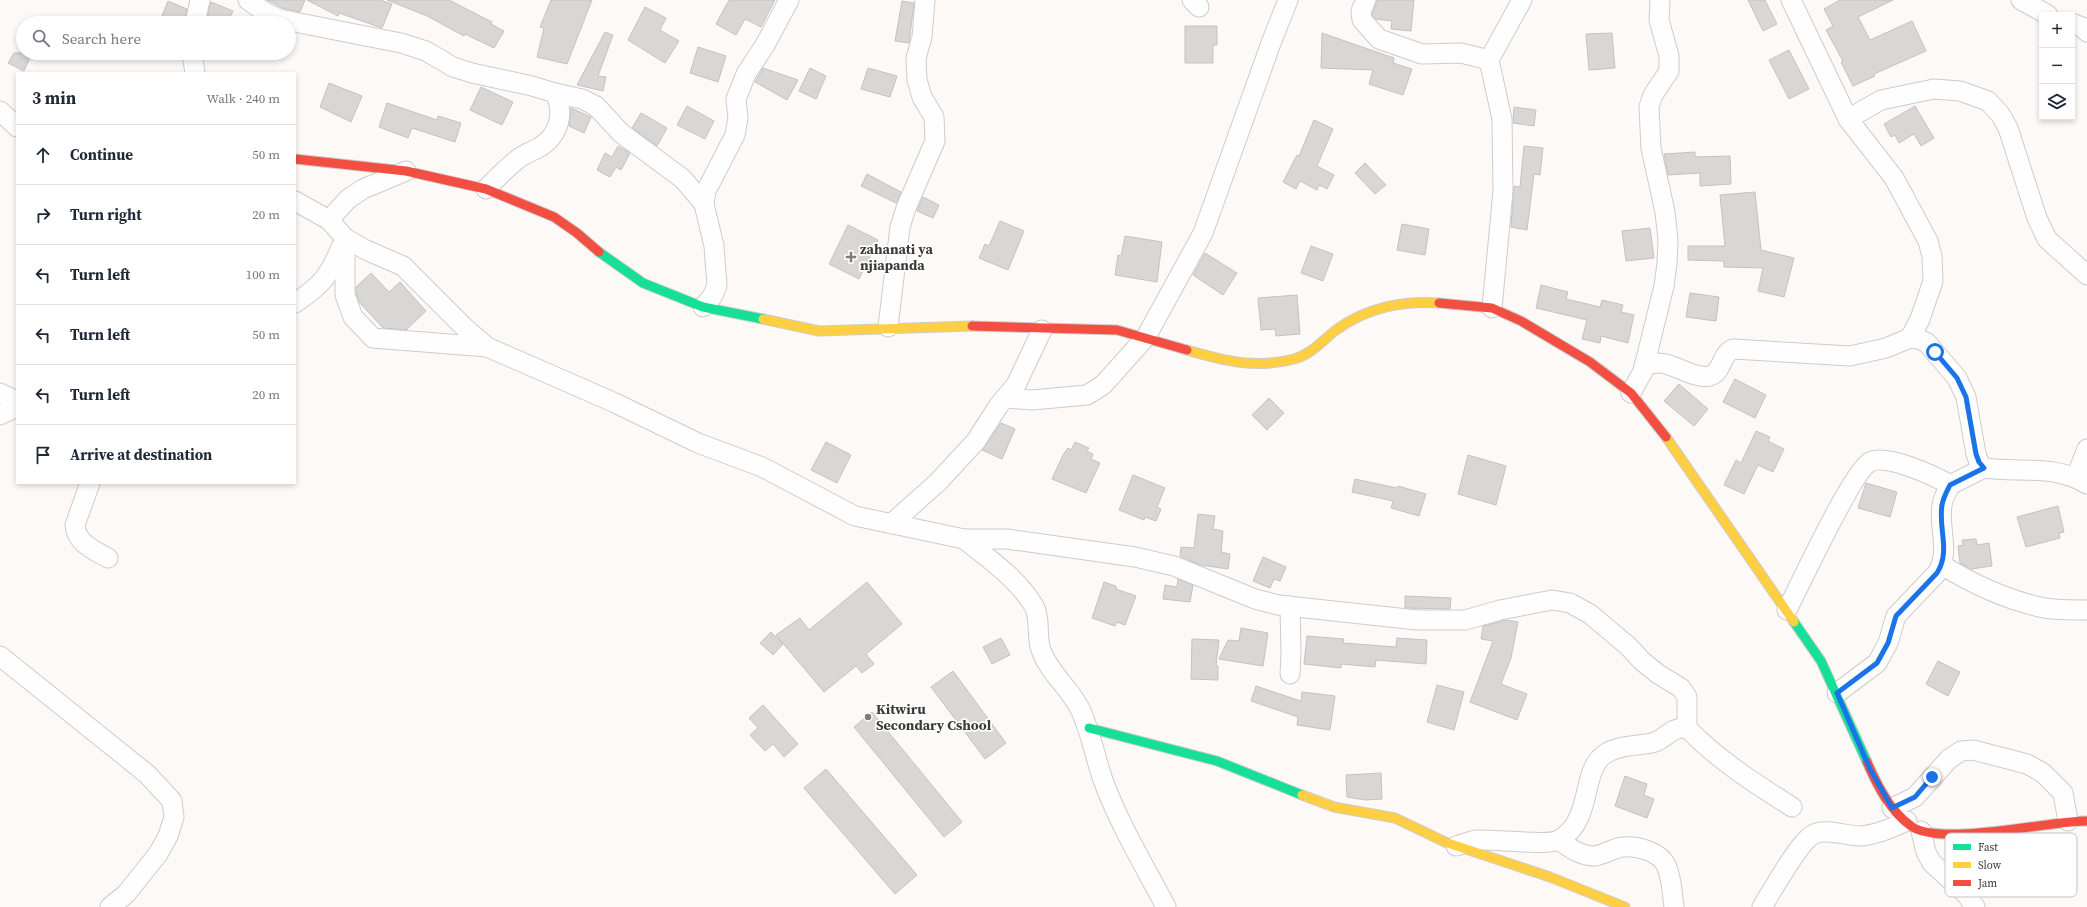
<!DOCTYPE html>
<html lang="en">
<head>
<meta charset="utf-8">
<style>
	:root { --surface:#fff; --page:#f2f2f3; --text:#1f2937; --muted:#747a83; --line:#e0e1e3 }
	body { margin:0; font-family:"Source Serif 4",serif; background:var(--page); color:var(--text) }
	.controls { position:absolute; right:12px; top:12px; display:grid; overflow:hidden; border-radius:0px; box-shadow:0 2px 6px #0003 }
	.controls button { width:36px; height:36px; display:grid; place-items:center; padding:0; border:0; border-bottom:1px solid var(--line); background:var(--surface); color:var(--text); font:20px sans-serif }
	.stop { position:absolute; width:12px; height:12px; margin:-9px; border:3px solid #1a73e8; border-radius:50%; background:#fff }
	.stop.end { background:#1a73e8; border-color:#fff; box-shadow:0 1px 4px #0008 }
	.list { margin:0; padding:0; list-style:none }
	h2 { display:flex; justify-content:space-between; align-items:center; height:52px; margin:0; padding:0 16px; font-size:17px }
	h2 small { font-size:13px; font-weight:400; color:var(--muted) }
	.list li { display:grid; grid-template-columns:26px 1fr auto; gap:12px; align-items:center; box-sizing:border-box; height:60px; padding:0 16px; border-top:1px solid var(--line) }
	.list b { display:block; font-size:15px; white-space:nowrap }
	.list em { font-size:13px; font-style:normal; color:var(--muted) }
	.icon { flex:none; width:22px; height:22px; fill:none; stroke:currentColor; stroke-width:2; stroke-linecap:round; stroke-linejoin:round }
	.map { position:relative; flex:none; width:2087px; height:907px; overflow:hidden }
	.search { position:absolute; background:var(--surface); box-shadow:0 2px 6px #0003; left:16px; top:16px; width:280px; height:44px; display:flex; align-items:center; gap:10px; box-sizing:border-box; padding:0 14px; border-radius:22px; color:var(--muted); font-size:15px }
	.panel { position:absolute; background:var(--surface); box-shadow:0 2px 6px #0003; left:16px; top:72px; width:280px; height:412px; border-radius:0px }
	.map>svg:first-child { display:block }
	.building { fill:#d9d7d6; stroke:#c5c3c2 }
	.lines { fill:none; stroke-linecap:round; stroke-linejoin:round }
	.street-casing { stroke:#cecccb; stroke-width:21 }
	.fast-casing { stroke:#cecccb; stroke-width:11 }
	.slow-casing { stroke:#cecccb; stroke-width:11 }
	.jam-casing { stroke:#cecccb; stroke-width:11 }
	.street { stroke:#fffefe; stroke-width:19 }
	.fast { stroke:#16e098; stroke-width:9 }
	.slow { stroke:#ffcf43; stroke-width:9 }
	.jam { stroke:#f24e42; stroke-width:9 }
	.route { stroke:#1a73e8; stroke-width:5 }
	.poi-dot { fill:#7f7d7c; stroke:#fff; stroke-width:1.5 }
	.labels { text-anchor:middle; stroke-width:3.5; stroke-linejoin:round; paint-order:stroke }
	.poi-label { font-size:14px; font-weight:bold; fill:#3c3a39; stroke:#fff; text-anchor:start }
	.key { fill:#fff; stroke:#c4c4c4; stroke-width:1 }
	.key-label { font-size:11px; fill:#3c3a39 }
</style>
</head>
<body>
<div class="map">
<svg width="2087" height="907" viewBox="0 0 2087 907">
	<rect width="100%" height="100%" fill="#fcf9f7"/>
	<g class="building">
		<path d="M267 0H305L300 12 282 8Z"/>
		<path d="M307 0H380L392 4 382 28 339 13 338 16Z"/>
		<path d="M387 0H449L492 22 491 24 504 31 494 48 465 34 464 36 427 16Z"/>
		<path d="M551 0H592L567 64 537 57 544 28 540 27Z"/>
		<path d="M729 0H775L761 27 745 19 736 35 716 24Z"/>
		<path d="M1377 0H1414L1411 31 1391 29 1392 21 1376 19 1372 15Z"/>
		<path d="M1748 0H1765L1777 24 1763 31Z"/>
		<path d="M1840 0H1893L1858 17 1870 40 1912 21 1926 51 1874 74 1875 76 1853 86 1841 62 1843 61 1826 30 1833 26 1824 9Z"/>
		<path d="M168 1 187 9 183 23H159Z"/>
		<path d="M902 1 914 3 909 43 895 41Z"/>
		<path d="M211 2 233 11 227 23 206 22Z"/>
		<path d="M645 7 666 18 660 30 679 41 665 63 628 40Z"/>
		<path d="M1185 26H1217V45H1213V63H1185Z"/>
		<path d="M605 32 613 35 598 76 606 77 603 91 577 85Z"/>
		<path d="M1322 33 1394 58 1393 63 1412 69 1403 95 1369 84 1373 70 1321 68Z"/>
		<path d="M1612 33 1615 68 1589 70 1586 34Z"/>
		<path d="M698 47 726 56 718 82 690 73Z"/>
		<path d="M1789 50 1809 89 1789 99 1769 60Z"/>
		<path d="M14 53H32L24 71 8 63Z"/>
		<path d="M763 68 798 80 787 100 755 82Z"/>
		<path d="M810 68 826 76 816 99 799 91Z"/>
		<path d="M868 68 897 76 890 97 861 89Z"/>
		<path d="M329 83 362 96 351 122 320 107Z"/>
		<path d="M481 87 513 102 502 125 470 110Z"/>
		<path d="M387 103 437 120 438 116 461 123 455 142 412 128 408 138 379 127Z"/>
		<path d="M687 106 714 121 705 139 677 125Z"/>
		<path d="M1915 106 1934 138 1921 146 1914 134 1899 143 1895 135 1891 137 1884 124Z"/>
		<path d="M1514 107 1536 110 1534 126 1513 123Z"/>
		<path d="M571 108 591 117 584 133 569 126Z"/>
		<path d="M641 113 667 128 657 146 632 128Z"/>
		<path d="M1314 120 1333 129 1317 166 1334 175 1327 189 1319 185 1317 190 1300 181 1296 189 1283 182 1297 155 1299 156Z"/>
		<path d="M618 146 630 153 621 170 616 167 610 177 597 170 605 153 612 157Z"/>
		<path d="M1524 146 1543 148 1540 175 1534 174 1527 230 1511 227 1514 186 1520 187Z"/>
		<path d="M1695 152V157L1730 156 1731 184 1700 186V173L1668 175 1664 154Z"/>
		<path d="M1365 163 1386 185 1375 194 1355 173Z"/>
		<path d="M867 174 901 192 896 203 861 186Z"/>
		<path d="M1755 192 1761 250 1794 258 1784 297 1758 291 1763 268 1724 267V261L1688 260V246H1725L1720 195Z"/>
		<path d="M923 197 939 205 933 218 917 211Z"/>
		<path d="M1000 221 1024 231 1008 270 979 258 985 244 989 246Z"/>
		<path d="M1402 224 1429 229 1425 255 1397 250Z"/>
		<path d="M848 225 878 240 859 279 829 264Z"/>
		<path d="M1650 228 1654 258 1626 261 1622 231Z"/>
		<path d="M1125 236 1162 242 1157 282 1115 275 1118 255 1121 256Z"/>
		<path d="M1311 246 1333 254 1323 281 1301 273Z"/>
		<path d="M1205 253 1237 273 1223 295 1193 275Z"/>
		<path d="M371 273 389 292 400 282 426 311 406 330 383 328 359 302 356 293V287Z"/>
		<path d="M1541 285 1568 292 1566 299 1600 307 1602 300 1623 305 1621 312 1634 315 1628 343 1601 336 1600 343 1582 339 1587 320 1536 308Z"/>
		<path d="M1690 293 1719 297 1716 321 1686 317Z"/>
		<path d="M1297 295 1300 334 1276 336 1275 329 1261 330 1258 298Z"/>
		<path d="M1735 379 1766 395 1755 418 1723 402Z"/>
		<path d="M1679 384 1708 409 1694 426 1664 401Z"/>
		<path d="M1269 398 1284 413 1267 430 1252 415Z"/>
		<path d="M1001 423 1015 429 1002 459 982 450Z"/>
		<path d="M1756 431 1770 437 1768 441 1784 449 1773 472 1758 465 1744 494 1724 485 1736 460 1741 463Z"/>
		<path d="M826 442 851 455 837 483 811 470Z"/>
		<path d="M1075 442 1089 448 1087 451 1093 454 1091 459 1100 463 1086 493 1052 479 1063 455 1068 448 1071 450Z"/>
		<path d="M1468 455 1506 466 1496 505 1458 494Z"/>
		<path d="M1133 475 1165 488 1157 507 1161 509 1156 521 1145 517 1144 520 1119 510Z"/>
		<path d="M1355 479 1397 488 1398 486 1426 494 1419 516 1391 508 1393 501 1352 492Z"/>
		<path d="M1866 483 1897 492 1890 517 1858 508Z"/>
		<path d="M2058 506 2064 532 2059 533 2060 538 2026 547 2017 517Z"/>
		<path d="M1198 514 1215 516 1213 529 1223 531 1221 552 1230 554 1228 569 1200 565 1180 556 1181 547 1194 548Z"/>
		<path d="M1976 539 1977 545 1989 543 1992 566 1971 569 1960 563 1958 546 1963 545 1962 540Z"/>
		<path d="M1263 557 1286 567 1280 581 1274 579 1270 588 1253 581Z"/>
		<path d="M1178 579 1193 585 1190 602 1163 599 1165 585 1177 587Z"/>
		<path d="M867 582 902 624 866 654 874 664 862 673 856 666 824 692 776 635 800 618 809 630Z"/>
		<path d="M1104 582 1116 586V589L1136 596 1125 625 1117 622 1115 626 1092 618Z"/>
		<path d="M1405 596 1451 598 1450 609 1405 608Z"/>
		<path d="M1506 620 1518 622 1511 658 1501 684 1527 694 1517 720 1470 702 1493 641 1481 639 1483 626Z"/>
		<path d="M1241 628 1268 633 1263 666 1219 659 1228 640 1239 641Z"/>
		<path d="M771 632 783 644 773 655 760 643Z"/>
		<path d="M1307 636 1344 639 1343 643 1396 647 1397 638 1427 640 1426 664 1376 660 1375 667 1341 664V668L1304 664Z"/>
		<path d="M1001 638 1010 655 992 664 983 647Z"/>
		<path d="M1192 639 1219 640 1216 665 1218 666V680L1191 679Z"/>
		<path d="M1938 661 1960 672 1948 696 1926 684Z"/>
		<path d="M953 671 1006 743 985 759 931 687Z"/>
		<path d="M1437 685 1464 692 1454 730 1427 722Z"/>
		<path d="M1256 686 1301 701 1302 692 1335 696 1330 730 1297 725 1298 717 1251 701Z"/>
		<path d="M763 705 798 744 784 757 773 744 765 751 750 735 758 728 749 718Z"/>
		<path d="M872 712 962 822 944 837 854 727Z"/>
		<path d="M826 769 917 875 895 894 804 788Z"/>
		<path d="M1381 773 1382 799 1365 800 1347 797 1346 775Z"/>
		<path d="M1625 776 1647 784 1644 795 1654 799 1647 818 1615 806Z"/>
	</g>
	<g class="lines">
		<defs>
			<g id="street">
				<path d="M248 0 266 13 279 19 401 43 426 51 453 67 472 73 532 86 555 93C565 113 559 135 540 147 533 151 524 154 518 159 506 168 496 179 486 189"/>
				<path d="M1192 0 1199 7"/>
				<path d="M1366 0 1361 11 1362 20 1379 39 1422 54 1461 53 1489 60"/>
				<path d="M1791 0 1848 119 1894 178 1928 241 1932 256 1933 281 1920 319 1910 338"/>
				<path d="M2021 0 2048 15"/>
				<path d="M195 23 200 0"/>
				<path d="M2072 23 2082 27 2087 32"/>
				<path d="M192 53 195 73"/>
				<path d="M555 93 582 99 596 106 621 133 683 179 704 204"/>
				<path d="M0 111 17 127"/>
				<path d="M1848 119 1881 100 1934 89 1960 91 1988 101 2000 114 2008 128 2037 218 2047 239 2087 275"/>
				<path d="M295 201 329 220 345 238 366 250 403 266 465 328 487 347 613 402 698 443 762 467 855 516 964 539H1007L1135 557 1174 566 1255 599 1278 605 1306 608 1417 620H1465L1500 610 1552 600 1570 603 1590 614 1628 646 1642 661 1658 674 1681 688 1687 697V728C1718 760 1754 783 1792 807"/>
				<path d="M329 220 348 199 363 189 406 171"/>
				<path d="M345 238V295L353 317 373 338 487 347"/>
				<path d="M295 303C321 286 330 275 341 247"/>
				<path d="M703 307 712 297 717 286 714 246 704 204 706 191 735 135 738 118 736 99 746 74 765 45 789 0"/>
				<path d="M1492 308 1503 191 1502 119 1489 60 1522 0"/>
				<path d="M888 327 900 227 906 208 935 141 934 117 922 97 917 80 916 58 922 37 925 0"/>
				<path d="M1644 365C1649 365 1654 363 1659 363 1674 363 1698 382 1712 375 1723 370 1721 354 1733 349L1850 356 1886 348 1910 338 1919 339 1927 343 1957 378 1966 397 1976 454 1979 462 1984 468C2020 473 2055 464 2087 484"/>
				<path d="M0 393 17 401"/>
				<path d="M1631 393 1643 371 1664 286 1667 264 1668 240 1665 212 1651 148 1649 107 1653 95 1669 71V56L1659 20 1660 0"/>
				<path d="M1005 398 1032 400 1087 395 1103 385 1146 337 1203 233 1271 43 1288 0"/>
				<path d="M0 415 17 407"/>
				<path d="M2076 477 2087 449"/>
				<path d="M90 483 75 525C76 543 94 550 108 558"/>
				<path d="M891 524 938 482 976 441 999 405 1016 385 1042 330"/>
				<path d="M964 539C988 558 1018 579 1034 606 1041 619 1036 637 1041 650 1049 673 1071 689 1081 711 1091 733 1095 757 1103 780 1119 824 1144 865 1166 907"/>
				<path d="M1942 565C1974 585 2007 600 2044 608 2058 610 2073 610 2087 610"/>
				<path d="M1290 606 1291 654 1290 674"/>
				<path d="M1787 610C1799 587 1853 470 1870 462 1885 453 1935 476 1950 485"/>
				<path d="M0 656 147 774 172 801 174 817 168 836 158 854 126 894 110 907"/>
				<path d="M1837 693 1877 663 1888 643 1896 616 1937 573C1951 551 1938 529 1942 505 1943 498 1947 491 1950 485L1984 468"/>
				<path d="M1892 808 1915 797 1949 759 1961 751 1973 750 2027 764 2043 773 2063 793 2068 821"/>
				<path d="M1921 831 1926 852 1932 863 1966 894 1975 907"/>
				<path d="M1558 840C1569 847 1580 856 1594 856 1604 855 1613 848 1623 847 1637 846 1659 851 1666 865 1672 877 1672 894 1674 907"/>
				<path d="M1456 846C1463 844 1470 841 1477 840 1494 839 1548 846 1559 840 1594 820 1580 770 1605 754 1619 745 1636 746 1652 743 1667 739 1669 727 1687 728"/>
				<path d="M1762 907C1771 893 1800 840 1814 834 1827 828 1846 836 1860 836 1876 835 1891 828 1907 821"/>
			</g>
			<g id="fast">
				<path d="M599 252 643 283 703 307 763 319"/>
				<path d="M1794 622 1821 661 1867 762"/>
				<path d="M1089 728 1217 761 1302 795"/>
			</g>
			<g id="slow">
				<path d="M763 319 819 331 972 326"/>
				<path d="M1187 350C1224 361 1256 369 1294 359 1312 354 1323 340 1336 330 1366 308 1403 300 1439 303"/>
				<path d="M1666 437 1794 622"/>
				<path d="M1302 795 1334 807 1395 818 1445 842 1550 877 1625 907"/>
			</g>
			<g id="jam">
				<path d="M295 159 406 171 486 189 554 217 577 233 599 252"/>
				<path d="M1439 303 1492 308 1521 321 1590 362 1631 393 1666 437"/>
				<path d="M972 326 1117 330 1187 350"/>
				<path d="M1867 762C1877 785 1890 811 1911 826 1939 847 2049 821 2087 821"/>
			</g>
		</defs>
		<use href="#street" class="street-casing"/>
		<use href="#fast" class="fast-casing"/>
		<use href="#slow" class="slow-casing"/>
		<use href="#jam" class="jam-casing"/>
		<use href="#street" class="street"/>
		<use href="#fast" class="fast"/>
		<use href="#slow" class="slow"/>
		<use href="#jam" class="jam"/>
	</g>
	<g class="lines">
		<path class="route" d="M1932 777 1915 797 1892 808 1870 769 1837 693 1877 663 1888 643 1896 616 1937 573C1951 551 1938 529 1942 505 1943 498 1947 491 1950 485L1984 468 1979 462 1976 454 1966 397 1957 378 1935 352"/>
	</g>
	<g class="poi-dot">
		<path d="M849 251h4v4h4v4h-4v4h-4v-4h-4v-4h4z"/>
		<circle cx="868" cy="717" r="4"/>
	</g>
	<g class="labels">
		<g class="poi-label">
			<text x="860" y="254">zahanati ya<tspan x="860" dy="16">njiapanda</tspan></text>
			<text x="876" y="714">Kitwiru<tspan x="876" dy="16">Secondary Cshool</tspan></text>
		</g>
	</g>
	<rect x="1945" y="833" width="132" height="64" rx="6" class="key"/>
	<rect x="1953" y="844" width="18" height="6" fill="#16e098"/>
	<rect x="1953" y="862" width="18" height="6" fill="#ffcf43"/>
	<rect x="1953" y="880" width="18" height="6" fill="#f24e42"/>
	<g class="key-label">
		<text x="1978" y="851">Fast</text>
		<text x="1978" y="869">Slow</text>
		<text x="1978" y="887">Jam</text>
	</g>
</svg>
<div class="controls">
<button>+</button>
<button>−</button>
<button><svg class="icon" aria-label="layers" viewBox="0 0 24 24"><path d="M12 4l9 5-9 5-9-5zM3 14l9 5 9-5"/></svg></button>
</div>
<div class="stop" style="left:1935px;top:352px"></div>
<div class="stop end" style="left:1932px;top:777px"></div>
<div class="search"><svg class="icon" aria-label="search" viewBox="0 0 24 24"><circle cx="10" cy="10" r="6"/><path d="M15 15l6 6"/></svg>Search here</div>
<section class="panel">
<h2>3 min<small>Walk · 240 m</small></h2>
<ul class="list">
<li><svg class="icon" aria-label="ahead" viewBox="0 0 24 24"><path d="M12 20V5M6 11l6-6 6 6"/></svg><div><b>Continue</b></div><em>50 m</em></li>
<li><svg class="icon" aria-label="right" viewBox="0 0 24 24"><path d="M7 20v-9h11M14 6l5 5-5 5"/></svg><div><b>Turn right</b></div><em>20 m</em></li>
<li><svg class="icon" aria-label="left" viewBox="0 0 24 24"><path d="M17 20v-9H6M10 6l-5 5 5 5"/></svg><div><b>Turn left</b></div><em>100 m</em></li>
<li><svg class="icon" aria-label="left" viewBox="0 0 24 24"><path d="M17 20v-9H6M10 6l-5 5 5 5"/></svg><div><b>Turn left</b></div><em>50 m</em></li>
<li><svg class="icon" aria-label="left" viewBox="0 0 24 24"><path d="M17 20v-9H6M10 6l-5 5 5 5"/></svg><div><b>Turn left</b></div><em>20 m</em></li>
<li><svg class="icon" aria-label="arrive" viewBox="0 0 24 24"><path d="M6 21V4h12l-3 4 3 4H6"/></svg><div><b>Arrive at destination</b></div></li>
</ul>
</section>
</div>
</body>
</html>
